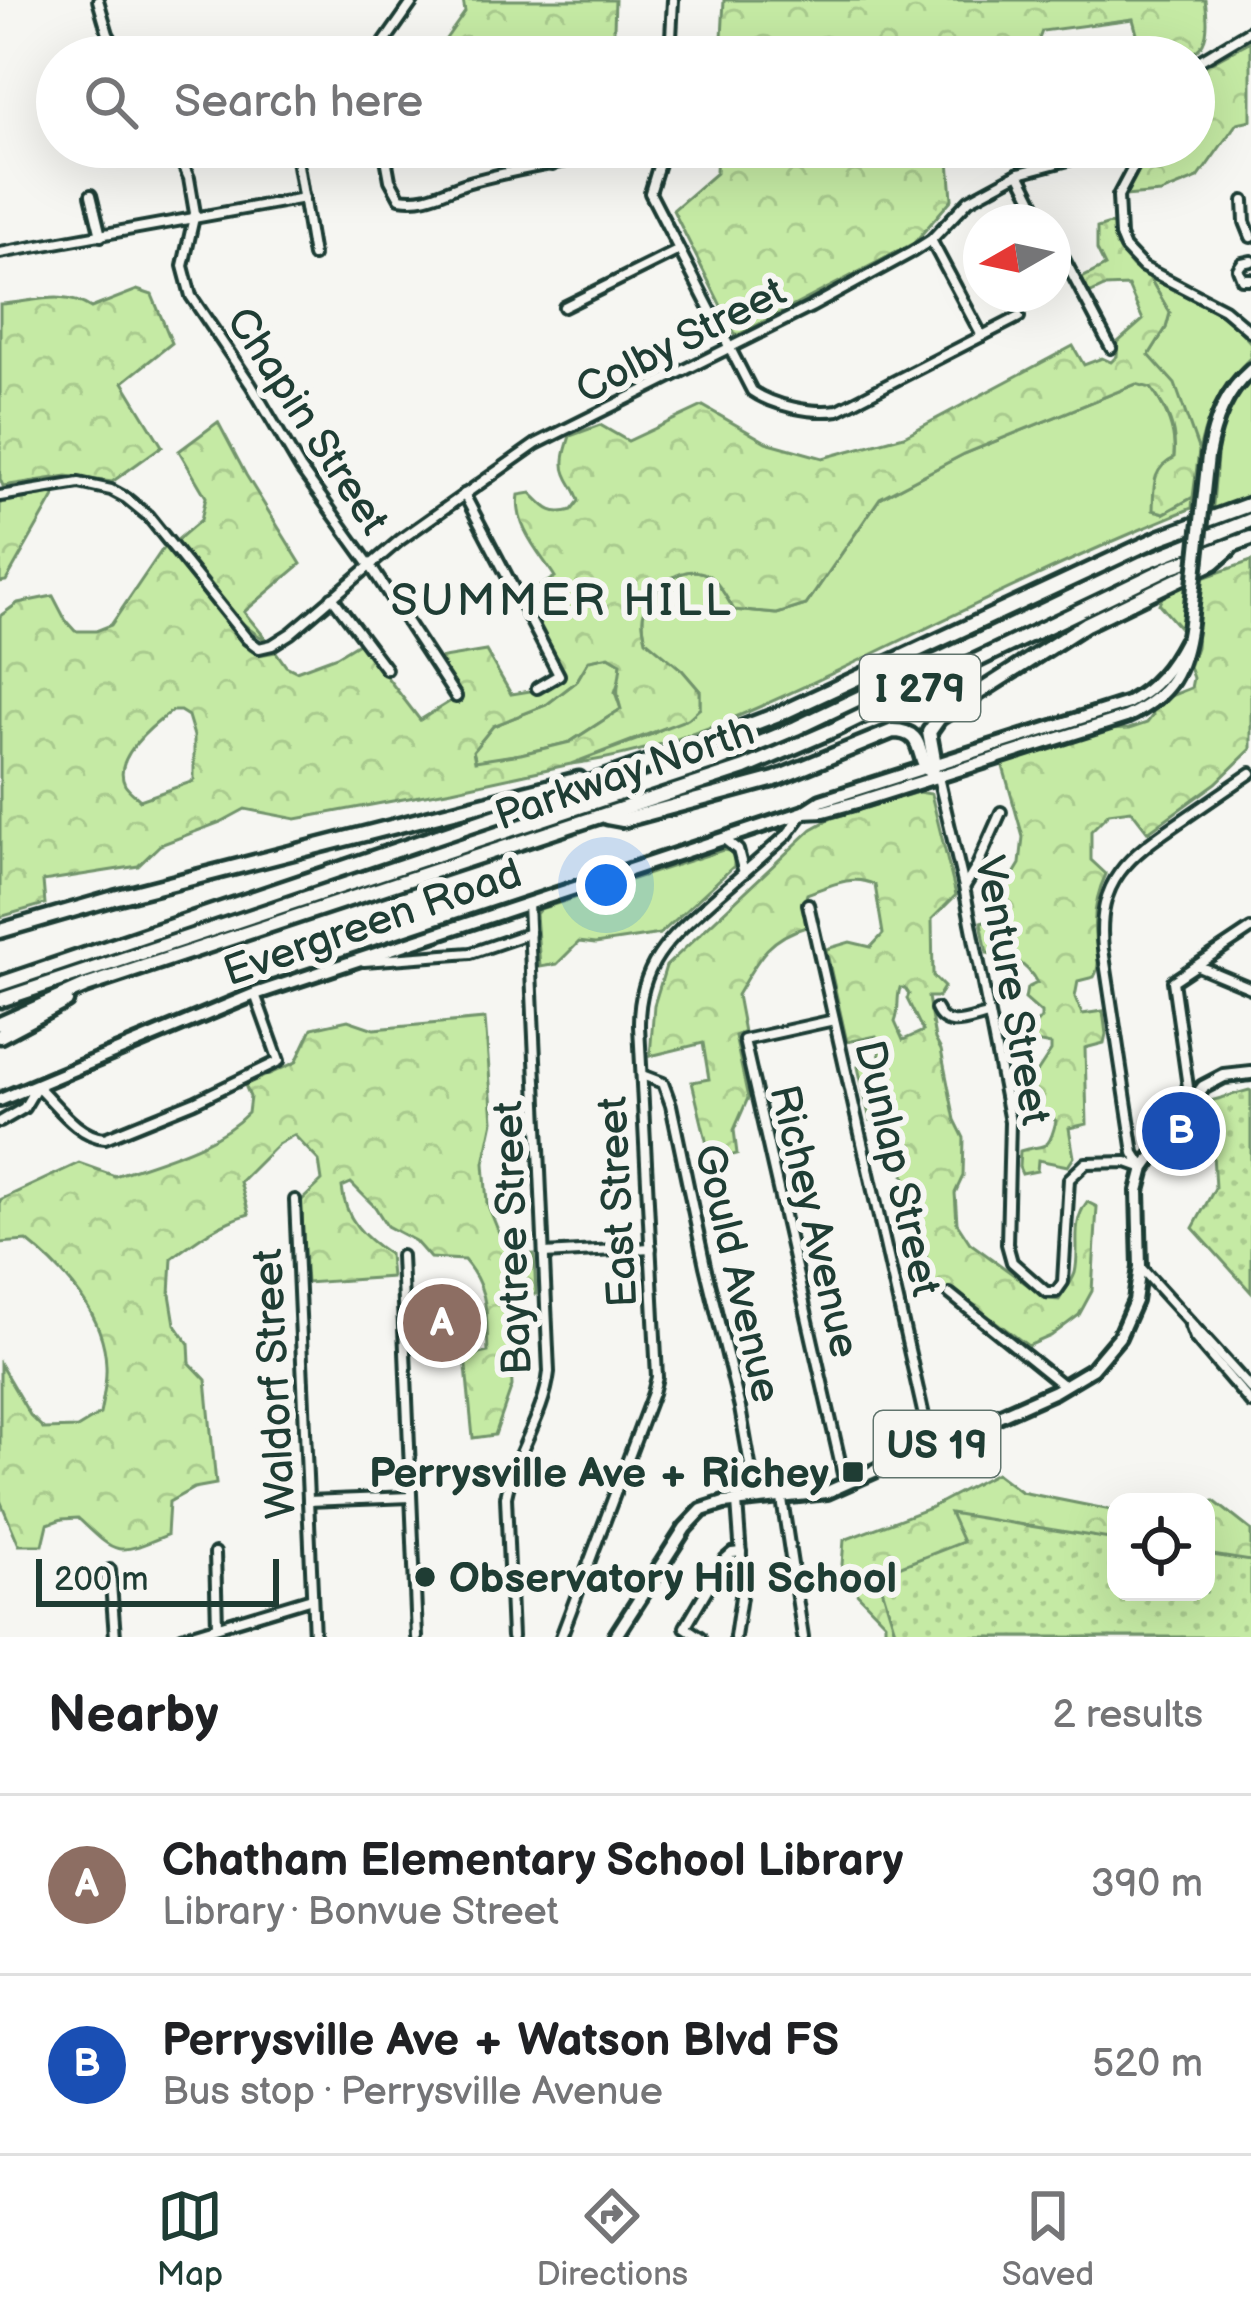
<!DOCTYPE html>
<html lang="en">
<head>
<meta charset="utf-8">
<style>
	:root { --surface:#fff; --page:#f2f2f2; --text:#202124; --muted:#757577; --line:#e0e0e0; --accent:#1f3d34 }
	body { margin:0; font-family:"Balsamiq Sans",sans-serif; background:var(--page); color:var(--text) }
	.controls { position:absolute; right:36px; bottom:36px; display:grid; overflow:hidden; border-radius:24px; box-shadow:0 12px 48px #0002 }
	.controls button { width:108px; height:108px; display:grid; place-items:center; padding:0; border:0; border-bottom:3px solid var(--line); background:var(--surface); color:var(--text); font:60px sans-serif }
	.compass { position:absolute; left:963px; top:204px; width:108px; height:108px; border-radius:50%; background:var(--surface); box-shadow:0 12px 48px #0002; rotate:261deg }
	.scale { position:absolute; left:36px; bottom:30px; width:243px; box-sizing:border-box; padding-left:12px; border:6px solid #1f3d34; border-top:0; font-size:33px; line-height:42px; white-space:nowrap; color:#1f3d34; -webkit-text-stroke:9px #f6f6f2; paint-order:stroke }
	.you { position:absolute; left:606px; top:885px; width:42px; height:42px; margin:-30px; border:9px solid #fff; border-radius:50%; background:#1a73e8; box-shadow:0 0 0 18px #1a73e833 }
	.badge { display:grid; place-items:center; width:78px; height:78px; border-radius:50%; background:var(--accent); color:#fff; font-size:39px; font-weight:700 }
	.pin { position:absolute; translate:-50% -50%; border:6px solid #fff; box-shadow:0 3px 12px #0006 }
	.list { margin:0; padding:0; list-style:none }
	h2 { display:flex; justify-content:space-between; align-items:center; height:156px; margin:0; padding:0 48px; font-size:51px }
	h2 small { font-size:39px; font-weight:400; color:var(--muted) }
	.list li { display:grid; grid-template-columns:78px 1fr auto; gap:36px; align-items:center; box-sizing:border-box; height:180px; padding:0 48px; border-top:3px solid var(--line) }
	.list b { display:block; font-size:45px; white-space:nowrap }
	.list p { margin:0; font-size:39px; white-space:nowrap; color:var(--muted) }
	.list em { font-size:39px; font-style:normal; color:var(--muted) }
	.icon { flex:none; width:66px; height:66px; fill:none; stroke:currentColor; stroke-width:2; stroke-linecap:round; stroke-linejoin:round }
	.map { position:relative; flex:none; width:1251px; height:1637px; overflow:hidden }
	.search { position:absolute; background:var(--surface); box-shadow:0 12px 48px #0002; left:36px; right:36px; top:36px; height:132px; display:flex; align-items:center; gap:30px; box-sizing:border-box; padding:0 42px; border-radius:66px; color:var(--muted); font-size:45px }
	.sheet { height:516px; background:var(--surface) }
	nav { display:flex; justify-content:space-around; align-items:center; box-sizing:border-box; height:168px; border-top:3px solid var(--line); background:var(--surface); font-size:33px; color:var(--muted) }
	nav a { display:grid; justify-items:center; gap:6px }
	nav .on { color:var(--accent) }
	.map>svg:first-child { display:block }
	.grass { fill:#c5eaa4; stroke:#72946c; stroke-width:3 }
	.forest { fill:url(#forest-crowns); stroke:#72946c; stroke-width:3; fill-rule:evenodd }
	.park { fill:url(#park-dots); stroke:#72946c; stroke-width:3 }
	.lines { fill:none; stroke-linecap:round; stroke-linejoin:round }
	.minor-casing { stroke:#1f3d34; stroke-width:16 }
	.major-casing { stroke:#1f3d34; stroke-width:20 }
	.highway-casing { stroke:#1f3d34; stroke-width:21 }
	.minor { stroke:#f6f6f2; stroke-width:8 }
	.major { stroke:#f6f6f2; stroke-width:10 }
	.highway { stroke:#f6f6f2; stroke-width:12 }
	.major-bridge-casing { stroke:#1f3d34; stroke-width:20; stroke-linecap:butt }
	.major-bridge { stroke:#f6f6f2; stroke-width:10 }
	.poi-dot { fill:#1f3d34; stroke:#f6f6f2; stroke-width:4.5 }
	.labels { text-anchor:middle; stroke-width:12; stroke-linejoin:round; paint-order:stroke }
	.shield { fill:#f6f6f2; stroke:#60746d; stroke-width:3 }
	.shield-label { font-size:39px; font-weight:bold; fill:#1f3d34 }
	.street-label { font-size:42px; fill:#1f3d34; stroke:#f6f6f2 }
	.poi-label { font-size:42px; font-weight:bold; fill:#1f3d34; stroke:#f6f6f2; text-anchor:end }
	.neighbourhood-label { font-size:45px; letter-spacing:3px; fill:#1f3d34; stroke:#f6f6f2 }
</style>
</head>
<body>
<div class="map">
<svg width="1251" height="1637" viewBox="0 0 1251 1637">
	<defs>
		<pattern id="forest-crowns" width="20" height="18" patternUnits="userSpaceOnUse" patternTransform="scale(3)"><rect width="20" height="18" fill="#c5eaa4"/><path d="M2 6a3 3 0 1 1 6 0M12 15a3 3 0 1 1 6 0" fill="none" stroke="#a9ca8e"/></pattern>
		<pattern id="park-dots" width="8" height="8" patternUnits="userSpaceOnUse" patternTransform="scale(3)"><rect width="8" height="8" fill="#c5eaa4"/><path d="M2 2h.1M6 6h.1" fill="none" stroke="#a9ca8e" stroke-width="1.8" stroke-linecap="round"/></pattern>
	</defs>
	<rect width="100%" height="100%" fill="#f6f6f2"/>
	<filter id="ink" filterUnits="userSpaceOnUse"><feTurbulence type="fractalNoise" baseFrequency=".00833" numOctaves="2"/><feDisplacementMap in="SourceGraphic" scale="24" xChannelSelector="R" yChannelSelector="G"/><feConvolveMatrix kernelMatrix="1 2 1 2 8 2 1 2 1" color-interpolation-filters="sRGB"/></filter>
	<g filter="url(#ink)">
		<g class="grass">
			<path d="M1149 277 1229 319 1251 343V357C1223 383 1207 414 1199 451L1186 420 1149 355 1166 328 1170 313Z"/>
			<path d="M1251 370V504L1212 517 1217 457 1208 456 1212 435Z"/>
			<path d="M1136 384 1151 387C1185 436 1174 459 1165 513L1193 497 1192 508C1083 552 978 603 873 654 778 699 677 751 571 764L653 734 700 708V691L682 670 646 641C644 632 641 620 644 612 652 587 687 558 712 578 721 586 728 600 734 610L777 614 806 605 880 498 964 454Z"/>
			<path d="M609 656 621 663 620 678 615 692 621 709 570 742 521 754 476 762 473 750 493 726 546 705 576 682 589 660Z"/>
			<path d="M723 850 729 851 734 856V866L660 934 595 944 579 942 557 964 540 967 536 914 540 909Z"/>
		</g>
		<g class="forest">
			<path d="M463 0H615L613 57H433L465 12Z"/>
			<path d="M724 0H1205C1215 64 1187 57 1137 57L1138 38 1133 19 1042 31 1032 57H721Z"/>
			<path d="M1251 41V120L1237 123 1198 178 1161 193 1124 196 1151 147 1172 158 1178 147H1194V118L1201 105 1194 100 1195 71Z"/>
			<path d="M717 147H948L952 199 914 243 736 336 673 210 716 173Z"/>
			<path d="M1113 223 1116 246 1133 267 1149 277 1170 313 1166 328 1149 355 1175 384 1199 451 1193 497 1164 513 1153 510C1154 487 1151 469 1174 458 1177 429 1168 411 1151 388L1136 384 964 454 880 498 806 605 777 614 734 610C728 600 721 586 712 578 687 558 652 587 644 612 641 620 644 631 646 640L682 670 700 691V708L688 719 571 764 452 790 296 819 245 809 221 822 160 845 138 866 43 881 45 904 0 917V616L18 603 53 596 66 621 75 631H96L111 625 164 547 250 650 259 655 276 652 286 666 296 671 337 656 360 642 420 720 462 694 437 659 486 651 511 694 536 690 559 677 561 670 529 604 532 602V591L555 577C539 552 514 526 519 495L531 493C546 508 551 516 572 510L579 501C576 489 570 485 566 474 561 462 566 449 570 436L600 425 628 441 703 406 766 442 823 458 904 436 1073 346 1084 365 1102 358 1111 362 1117 356 1118 342 1143 320 1128 286 1104 287 1089 294 1082 278 1105 266 1097 250V228ZM609 656 621 663C620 682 614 690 621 709L570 742 521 754 475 761 473 751 493 726 546 705 576 682 589 660ZM172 711H180L188 716 194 736V781L140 800C135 795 129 791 125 785 111 759 153 725 172 711Z"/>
			<path d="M137 290 152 295 172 343 123 382 162 446 112 482 67 476 3 486 0 479V304C31 303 63 289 91 308Z"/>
			<path d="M218 422 246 475 301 564 244 612 267 640C238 629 196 568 175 542L201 520 206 497 179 451Z"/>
			<path d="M56 493 6 581 0 582V503Z"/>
			<path d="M1251 561V749L1216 783 1148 832 1131 810 1109 813 1091 831V860L1106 874C1097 893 1093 914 1095 936 1096 952 1102 963 1094 977L1078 981 1075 997 1082 1014 1103 1011 1106 1034 1104 1043 1085 1048 1087 1124 1069 1128 1074 1157 1068 1166 1038 1160 1037 1171 1022 1174 1019 1167 1020 1151C1045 1143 1048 1154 1056 1121 1041 1108 1037 1105 1018 1111L1013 1083 1034 1077 1051 1051V1045L1030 1041 1026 1036 1041 1018V1013L1025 999 1027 988 1037 983C1025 960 1011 957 987 953L981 922 1002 917 1009 908 1006 887 1020 864 1023 837 1002 763 1105 730 1129 729 1147 723 1153 715 1152 707 1160 700 1191 688 1193 678 1189 667 1196 647 1197 630 1180 628 1159 604 1165 591Z"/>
			<path d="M918 792 931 794 956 895 932 919 933 976 944 987 938 997H928L935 1039 941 1050 955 1120 964 1138 963 1176 955 1193 957 1223 970 1243 1047 1299 1059 1300C1064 1291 1072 1282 1075 1273 1081 1248 1070 1224 1087 1202L1097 1207 1092 1291 1079 1315 1051 1336 1028 1346 951 1288 942 1292 932 1291C923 1270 932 1248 916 1230L894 1128 885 1130 882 1117 870 1120 858 1067 881 1062 876 1036 847 1042 826 949 850 942 871 947 883 934 875 885C853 873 829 886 807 894L803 907 806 927C767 938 757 961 737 995L744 1032 735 1036 748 1098 734 1130 737 1154 711 1161 692 1082 709 1079 703 1043 650 1056 654 1005 666 966 812 829 832 818ZM905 988 909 994 907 999 923 1031 903 1040 895 1022C900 1010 896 1000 900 988Z"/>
			<path d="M485 1019 493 1121 484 1163 487 1203 508 1255 534 1254 536 1294 508 1296 512 1386 495 1435 473 1438 465 1357 488 1352C486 1315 490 1290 464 1260L430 1258 415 1241 387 1226 375 1207 351 1183 342 1187C345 1219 363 1237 389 1254L391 1277 306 1283 301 1201 322 1181 319 1161 294 1135 278 1144 240 1182 249 1214C219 1223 197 1239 172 1258L170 1294 175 1324 189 1344 190 1363 206 1380 216 1484 194 1488 169 1502 167 1535C116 1556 118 1556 78 1518L62 1519 48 1524 43 1545H19L0 1500V1364L30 1415 44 1429 77 1428 100 1414C103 1399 107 1382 106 1366 105 1315 65 1271 27 1241L0 1243V1200L79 1163 115 1176C159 1160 215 1147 248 1113L250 1097 245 1085 296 1062 312 1028 348 1020 374 1029Z"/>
			<path d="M996 1473 1021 1492 1116 1511V1592H1206V1504L1214 1501 1251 1530V1637H885V1622L841 1577 844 1540 930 1508Z"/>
		</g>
		<g class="park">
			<path d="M1249 1090 1251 1091V1292L1193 1228 1215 1188 1210 1101Z"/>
			<path d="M950 1513 1116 1540V1592H1206V1554L1251 1561V1637H897L878 1575 963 1542Z"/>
		</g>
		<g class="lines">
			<defs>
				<g id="minor">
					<path d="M98 0 108 34 121 57"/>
					<path d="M374 57 414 0"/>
					<path d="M670 57 673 0"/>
					<path d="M1194 64 1251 30"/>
					<path d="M175 147 189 178 195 213 183 266 191 296 251 385 300 468 369 564 456 697"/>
					<path d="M295 147 313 256"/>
					<path d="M384 147 390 180 400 198C429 203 446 188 473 181 530 166 591 157 650 147"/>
					<path d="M549 147 552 165"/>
					<path d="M664 147 650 193 752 391C774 406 812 414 838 410L1019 317"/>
					<path d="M1144 147 1118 196 1120 236 1125 248 1143 267 1224 309 1251 332"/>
					<path d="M1019 173 1044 222"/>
					<path d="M91 195 101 236"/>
					<path d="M1244 201 1245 222 1251 237"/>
					<path d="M1053 238 1111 348"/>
					<path d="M931 240 982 336"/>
					<path d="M0 253 304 198"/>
					<path d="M1251 261 1242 263 1238 269 1242 279H1251"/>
					<path d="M564 307 677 251"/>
					<path d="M464 494 559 675 537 688"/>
					<path d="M0 496 79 483 111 490 126 498 148 516 247 639 259 648 272 645 291 633 400 540 536 444 811 307 912 252 931 240 969 200 1019 173 1076 158 1144 148"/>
					<path d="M332 597 386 669"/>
					<path d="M938 777 964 887 1010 1122 1007 1244 1012 1262 1046 1292H1056L1063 1282 1069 1179 1086 1163 1127 1162 1144 1168"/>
					<path d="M724 839 738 850 744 873"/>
					<path d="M965 886 976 868 1001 812"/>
					<path d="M808 904 931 1447"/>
					<path d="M364 961 471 953 530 933"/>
					<path d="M1198 966 1251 988"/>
					<path d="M936 1009C946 1032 969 1019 988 1015"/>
					<path d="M834 1020 744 1040 845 1483"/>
					<path d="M642 1075 663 1083 671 1105 705 1266 740 1408 756 1499"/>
					<path d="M1190 1101 1173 981 1251 929"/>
					<path d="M0 1122 24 1108 37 1086C56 1104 78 1137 105 1138L194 1102 279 1061 255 994"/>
					<path d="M1141 1164 1134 1153 1103 949C1096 880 1128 857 1181 821 1204 805 1228 789 1251 773"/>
					<path d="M295 1200 314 1637"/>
					<path d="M544 1254 651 1248"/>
					<path d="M401 1256 417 1637"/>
					<path d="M1141 1268 1251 1389"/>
					<path d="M950 1294 1064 1386"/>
					<path d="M1190 1325 1195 1338 1251 1403"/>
					<path d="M782 1499 803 1637"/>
					<path d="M308 1501 411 1497"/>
					<path d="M215 1553 217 1626"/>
					<path d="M110 1570 115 1637"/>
					<path d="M182 1637 312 1598"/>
					<path d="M512 1637 506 1497C515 1453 544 1417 549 1372L528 903"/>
					<path d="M561 1637 653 1393 657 1377 639 1026C638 962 673 935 717 896 740 876 764 855 787 835L802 815"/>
					<path d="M700 1637 685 1627 725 1559 732 1553 741 1552"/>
					<path d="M735 1637 743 1583 737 1502"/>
				</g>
				<g id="major">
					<path d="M1208 456C1214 423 1225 392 1251 370"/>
					<path d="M807 810 821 801 1128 703C1155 688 1171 668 1185 641"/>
					<path d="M0 1100 255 994 804 812 824 811 857 802 1126 717C1171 696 1184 670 1190 623"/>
					<path d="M615 1637 685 1528 702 1510 724 1503 827 1492 1055 1391 1092 1369 1119 1337 1135 1301 1140 1267 1138 1191 1144 1168 1203 1087 1224 1076 1251 1073"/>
				</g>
				<g id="highway">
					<path d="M935 765 929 732 939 718 1086 624 1214 562 1229 549"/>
					<path d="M607 817 623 820 775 779 893 731C931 731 911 765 938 777"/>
					<path d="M0 931 114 898 579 779"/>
					<path d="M0 984 509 812 716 738 784 712 1161 537 1251 504"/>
					<path d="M0 1000 717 761 796 728 1143 563 1251 520"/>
					<path d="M0 1024 86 986 745 768 835 729 1172 566 1251 538"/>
					<path d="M0 1036 66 1001"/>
				</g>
			</defs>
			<use href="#minor" class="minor-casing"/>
			<use href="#major" class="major-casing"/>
			<use href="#highway" class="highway-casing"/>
			<use href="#minor" class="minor"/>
			<use href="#major" class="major"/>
			<use href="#highway" class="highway"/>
			<defs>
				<path id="major-bridge" d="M1190 623 1208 456"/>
			</defs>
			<use href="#major-bridge" class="major-bridge-casing"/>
			<use href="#major-bridge" class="major-bridge"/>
		</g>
	</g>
	<g class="poi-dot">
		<rect x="841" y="1460" width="24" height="24" rx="6"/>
		<circle cx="425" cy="1577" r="12"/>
	</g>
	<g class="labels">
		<g class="shield">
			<rect x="860" y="655" width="120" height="66" rx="9"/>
			<rect x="874" y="1411" width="126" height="66" rx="9"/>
		</g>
		<g class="shield-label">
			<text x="920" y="702">I 279</text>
			<text x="937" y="1458">US 19</text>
		</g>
		<g class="street-label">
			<text transform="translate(680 339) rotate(-27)" y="15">Colby Street</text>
			<text transform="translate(309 420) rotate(57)" y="15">Chapin Street</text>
			<text transform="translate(624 772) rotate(-19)" y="15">Parkway North</text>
			<text transform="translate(372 921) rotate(-19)" y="15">Evergreen Road</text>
			<text transform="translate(1014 990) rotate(80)" y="15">Venture Street</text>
			<text transform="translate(899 1168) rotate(77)" y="15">Dunlap Street</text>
			<text transform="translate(616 1202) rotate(-93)" y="15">East Street</text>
			<text transform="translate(816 1221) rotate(77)" y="15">Richey Avenue</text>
			<text transform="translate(511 1238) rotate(-92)" y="15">Baytree Street</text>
			<text transform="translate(739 1273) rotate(77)" y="15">Gould Avenue</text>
			<text transform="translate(273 1384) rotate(-93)" y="15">Waldorf Street</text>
		</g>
		<g class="poi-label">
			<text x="829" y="1487">Perrysville Ave + Richey</text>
			<text x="449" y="1592" text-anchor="start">Observatory Hill School</text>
		</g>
		<g class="neighbourhood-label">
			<text x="562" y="615">SUMMER HILL</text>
		</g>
	</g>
</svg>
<div class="controls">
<button><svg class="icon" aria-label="locate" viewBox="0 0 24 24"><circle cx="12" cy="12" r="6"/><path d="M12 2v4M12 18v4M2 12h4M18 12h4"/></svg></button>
</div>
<svg class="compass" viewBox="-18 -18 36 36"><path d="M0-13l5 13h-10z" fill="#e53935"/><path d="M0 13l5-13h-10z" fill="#757577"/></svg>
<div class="scale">200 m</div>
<div class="you"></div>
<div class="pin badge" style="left:442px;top:1323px;background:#8d6e63">A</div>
<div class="pin badge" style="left:1181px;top:1131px;background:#1a4fb4">B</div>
<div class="search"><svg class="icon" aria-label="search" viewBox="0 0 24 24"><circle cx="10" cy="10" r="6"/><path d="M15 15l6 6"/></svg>Search here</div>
</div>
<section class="sheet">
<h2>Nearby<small>2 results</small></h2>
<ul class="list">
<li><span class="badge" style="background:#8d6e63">A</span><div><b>Chatham Elementary School Library</b><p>Library · Bonvue Street</p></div><em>390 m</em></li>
<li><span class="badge" style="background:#1a4fb4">B</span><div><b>Perrysville Ave + Watson Blvd FS</b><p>Bus stop · Perrysville Avenue</p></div><em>520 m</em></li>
</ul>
</section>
<nav>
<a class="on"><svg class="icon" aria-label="map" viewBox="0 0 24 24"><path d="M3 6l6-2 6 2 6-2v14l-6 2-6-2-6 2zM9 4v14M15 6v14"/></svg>Map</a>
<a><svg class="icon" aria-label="directions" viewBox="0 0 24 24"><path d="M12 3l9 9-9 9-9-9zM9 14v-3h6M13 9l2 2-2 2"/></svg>Directions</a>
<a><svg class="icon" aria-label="saved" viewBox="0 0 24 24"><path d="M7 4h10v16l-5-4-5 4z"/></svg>Saved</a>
</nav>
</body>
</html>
